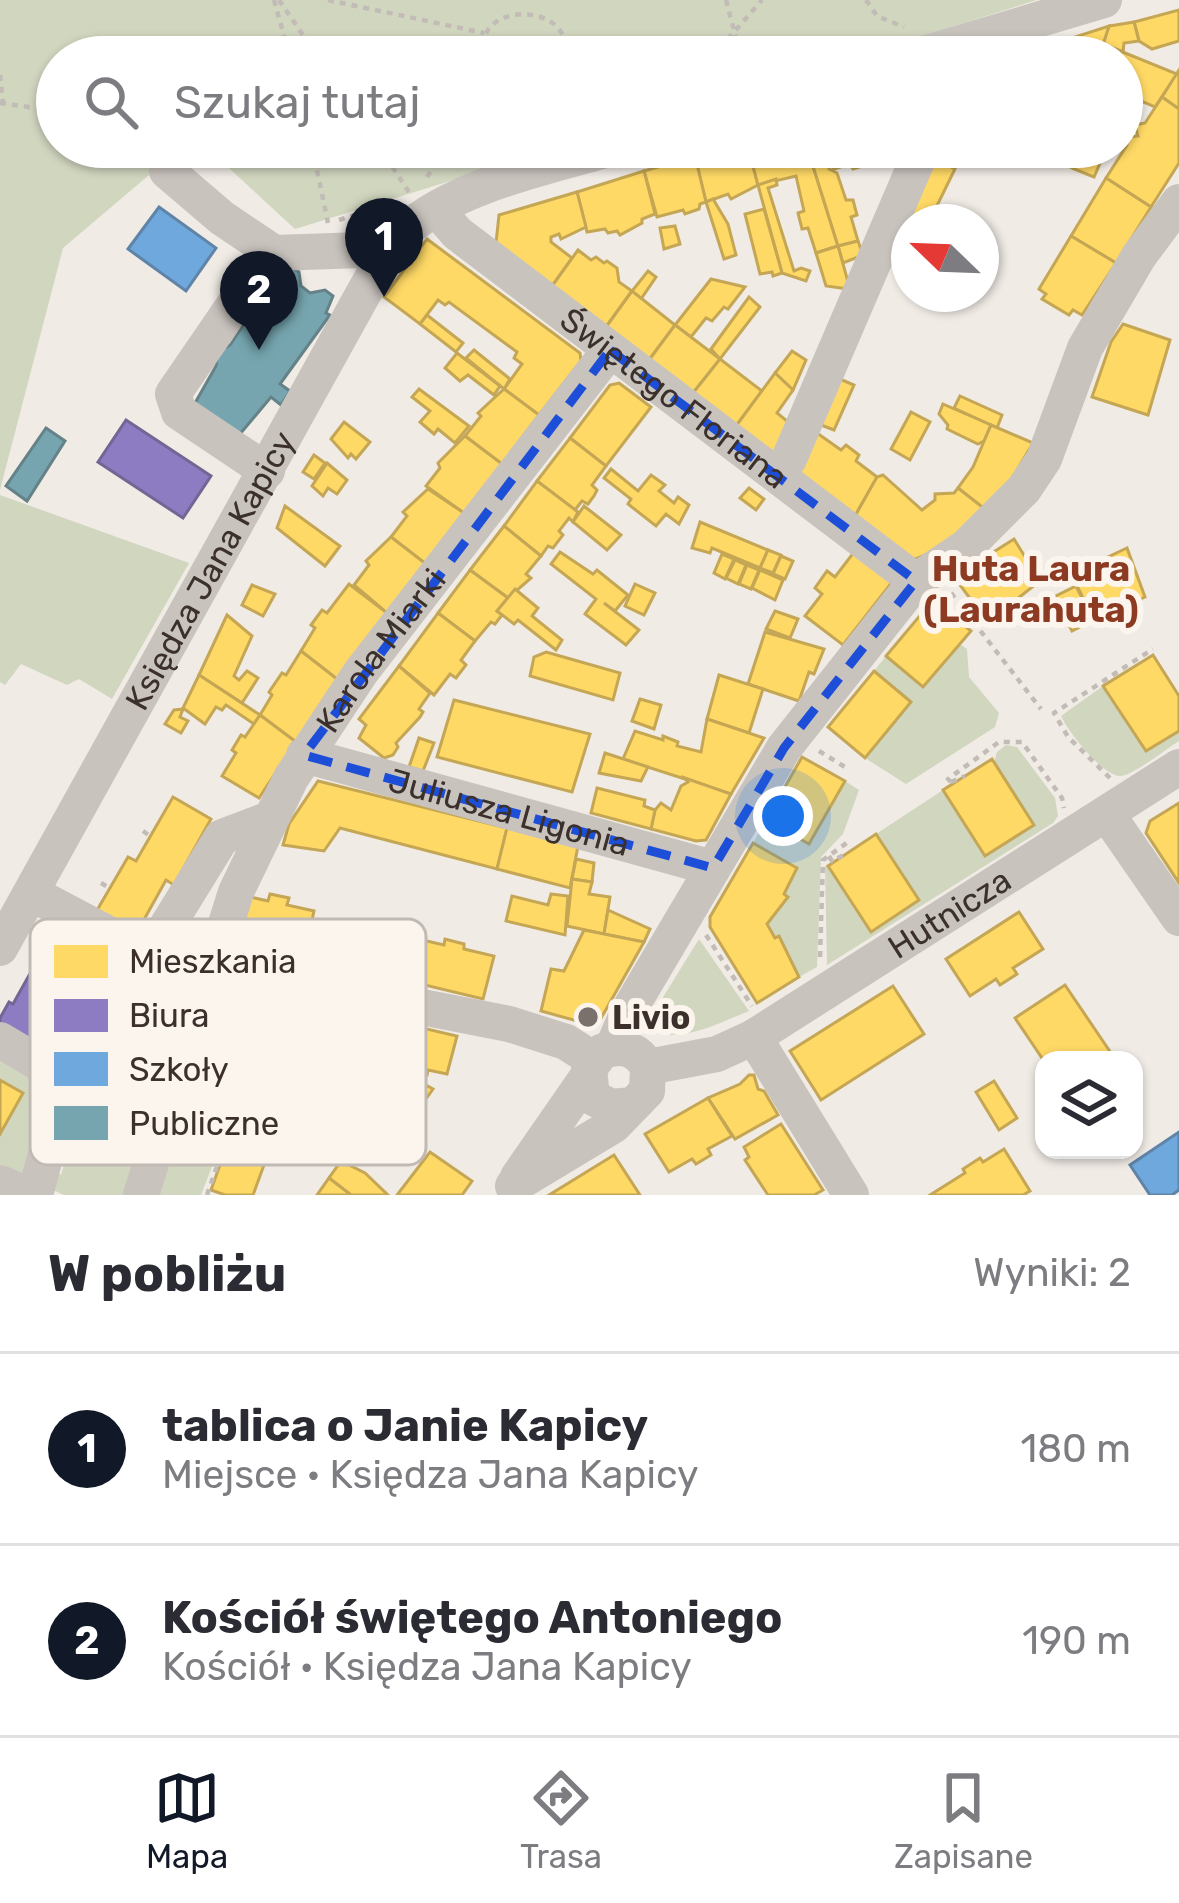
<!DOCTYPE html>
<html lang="pl">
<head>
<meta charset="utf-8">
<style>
	:root { --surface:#fff; --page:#f2f2f3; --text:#2b2b33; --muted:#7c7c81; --line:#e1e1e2; --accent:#111827 }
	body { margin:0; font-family:Rubik,sans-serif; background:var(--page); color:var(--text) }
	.controls { position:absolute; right:36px; bottom:36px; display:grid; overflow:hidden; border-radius:24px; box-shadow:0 3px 9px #0004 }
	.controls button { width:108px; height:108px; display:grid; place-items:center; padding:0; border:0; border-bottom:3px solid var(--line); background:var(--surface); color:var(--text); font:60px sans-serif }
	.compass { position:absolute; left:891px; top:204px; width:108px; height:108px; border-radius:50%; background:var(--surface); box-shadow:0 3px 9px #0004; rotate:293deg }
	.you { position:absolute; left:783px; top:816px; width:42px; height:42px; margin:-30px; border:9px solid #fff; border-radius:50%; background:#1a73e8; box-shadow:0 0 0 18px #1a73e833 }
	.badge { display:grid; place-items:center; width:78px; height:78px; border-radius:50%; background:var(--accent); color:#fff; font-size:39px; font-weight:700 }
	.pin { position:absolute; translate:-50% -99px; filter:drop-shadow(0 3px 6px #0008) }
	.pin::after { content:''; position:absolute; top:63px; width:42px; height:36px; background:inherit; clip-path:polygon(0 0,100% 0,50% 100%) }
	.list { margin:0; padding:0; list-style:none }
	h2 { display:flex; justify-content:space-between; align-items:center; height:156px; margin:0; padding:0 48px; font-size:51px }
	h2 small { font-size:39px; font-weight:400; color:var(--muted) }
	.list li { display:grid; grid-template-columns:78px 1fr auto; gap:36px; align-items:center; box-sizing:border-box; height:192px; padding:0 48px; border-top:3px solid var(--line) }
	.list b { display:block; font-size:45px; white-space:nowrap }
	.list p { margin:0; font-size:39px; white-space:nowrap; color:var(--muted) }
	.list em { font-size:39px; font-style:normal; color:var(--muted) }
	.icon { flex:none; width:66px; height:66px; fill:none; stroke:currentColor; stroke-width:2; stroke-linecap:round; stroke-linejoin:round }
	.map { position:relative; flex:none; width:1179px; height:1195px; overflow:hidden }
	.search { position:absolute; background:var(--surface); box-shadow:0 3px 9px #0004; left:36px; right:36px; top:36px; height:132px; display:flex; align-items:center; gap:30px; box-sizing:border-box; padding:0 42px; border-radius:66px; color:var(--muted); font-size:45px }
	.sheet { height:540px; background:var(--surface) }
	nav { display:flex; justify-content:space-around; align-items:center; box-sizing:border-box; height:168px; border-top:3px solid var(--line); background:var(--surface); font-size:33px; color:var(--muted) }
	nav a { display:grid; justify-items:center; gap:6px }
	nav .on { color:var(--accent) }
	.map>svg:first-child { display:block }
	.green { fill:#d1d6bf }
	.homes { fill:#ffd966; stroke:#c4a654; stroke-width:3 }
	.offices { fill:#8e7cc3; stroke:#756595; stroke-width:3 }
	.schools { fill:#6fa8dc; stroke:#5f84a7; stroke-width:3 }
	.public { fill:#76a5af; stroke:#648287; stroke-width:3 }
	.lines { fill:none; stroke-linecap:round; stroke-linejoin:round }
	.path { stroke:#c2bbb6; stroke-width:4.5; stroke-dasharray:6 6; stroke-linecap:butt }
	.minor { stroke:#c9c3be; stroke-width:36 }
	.marked { fill:none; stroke:#1d4ed8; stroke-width:9; stroke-dasharray:24 15; stroke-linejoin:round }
	.poi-dot { fill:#7a716c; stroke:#fbf5ee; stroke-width:4.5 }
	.labels { text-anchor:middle; stroke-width:12; stroke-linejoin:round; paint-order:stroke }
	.street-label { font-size:33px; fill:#3b302b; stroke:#fbf5ee }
	.poi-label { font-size:33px; font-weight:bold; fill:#3b302b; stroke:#fbf5ee; text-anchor:start }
	.neighbourhood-label { font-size:36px; font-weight:bold; fill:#8c3b22; stroke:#fbf5ee }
	.key { fill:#fbf5ee; stroke:#c1bab4; stroke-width:3 }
	.key-label { font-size:33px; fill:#3b302b }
</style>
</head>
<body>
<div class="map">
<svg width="1179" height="1195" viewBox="0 0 1179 1195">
	<rect width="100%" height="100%" fill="#f0ebe5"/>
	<g class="green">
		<path d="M0 0H1037L856 57H57V147H182L63 248 0 490Z"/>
		<path d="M206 147H560L295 229Z"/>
		<path d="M0 495 189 563 112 699 79 679 67 685 21 664 5 685 0 682Z"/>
		<path d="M960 644 967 649 969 677 999 713 995 727 906 784 865 758 911 703 874 671 886 656 923 687Z"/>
		<path d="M1103 686 1145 751 1179 731V741C1168 748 1133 775 1121 776 1103 777 1068 731 1061 716Z"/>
		<path d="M1006 745 1017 747 1055 798 1058 816 1053 823 827 965 825 866H828L871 932 919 899 876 834 943 790 985 856 1034 825 994 762 997 752Z"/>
		<path d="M845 781 859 790 843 834 821 857 817 967 799 977 780 937 775 938 767 924 788 898 784 894 797 868 753 843 766 820 809 844Z"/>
		<path d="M699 939 749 1011C721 1022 693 1038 662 1034L652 1015Z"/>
		<path d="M0 1049 54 1079 33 1180 0 1165V1134L23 1094 0 1081Z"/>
		<path d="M85 1095 99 1101 97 1112 147 1128 125 1195H64L53 1190 57 1172 61 1175Z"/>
		<path d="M174 1150 213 1164 201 1195H158Z"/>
	</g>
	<g class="homes">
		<path d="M1179 10V41L1152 49 1139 41 1134 22Z"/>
		<path d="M1134 22 1139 41 1124 43 1123 52 1103 44 1109 26Z"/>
		<path d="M1109 26 1099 57H1013Z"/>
		<path d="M1103 44 1177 74 1155 107 1122 93V57H1099Z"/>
		<path d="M1179 70V109L1162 97Z"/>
		<path d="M1162 97 1179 109V163L1151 207 1106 178 1127 145V137L1138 136 1135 125 1145 123Z"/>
		<path d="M725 147H748L758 185 731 199 728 194 706 202 695 156Z"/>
		<path d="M748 147H807L838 246 816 253 808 228 802 229 798 213 804 211 796 176 758 185Z"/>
		<path d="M807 147H864L869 164 853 169 850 164 834 169 830 164 829 169 837 173 846 200H853L857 215 851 217 858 241 838 246Z"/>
		<path d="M1065 147 1081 149 1072 168 1059 161Z"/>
		<path d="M1084 147 1105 152 1094 177 1074 169Z"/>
		<path d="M695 156 706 202 700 204 699 209 685 214 683 210 657 217 644 171Z"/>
		<path d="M930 157 955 169 929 222H909V266L887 255Z"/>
		<path d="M644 171 655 214 642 219V223L620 235 617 231 608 233 605 229 587 232 577 192Z"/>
		<path d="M1106 178 1151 207 1116 263 1071 236Z"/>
		<path d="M776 179 777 185 768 188 794 271 801 268 810 271 806 281 782 273 758 185Z"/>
		<path d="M577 192 586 227 561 239 559 234 551 237V242L572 258 552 286 496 243 499 215Z"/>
		<path d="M713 199 728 224 736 255 724 259 706 202Z"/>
		<path d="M764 209 782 273 773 276 772 272 760 274 745 214Z"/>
		<path d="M675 226 680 244 664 249 660 228Z"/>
		<path d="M1071 236 1116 263 1082 315 1073 310 1069 315 1042 299 1046 294 1039 289Z"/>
		<path d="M427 239 580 353 581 361 539 415 504 389 522 364 514 358 517 352 449 302 445 305 438 300 420 324 384 297Z"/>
		<path d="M858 241 862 252 858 257 843 263 838 246Z"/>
		<path d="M838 246 850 289H848L826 286 816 253Z"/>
		<path d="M578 250 591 260 596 257 604 263 607 261 617 268 619 282 632 291 606 327 552 286Z"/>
		<path d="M648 271 656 277 641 299 632 291Z"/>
		<path d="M711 279 745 287 728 309 724 307 712 321 706 318 691 337 675 325Z"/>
		<path d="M632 291 675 325 649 360 606 327Z"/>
		<path d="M749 297 760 307 720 359 711 349Z"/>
		<path d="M427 315 463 343 456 352 420 324Z"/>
		<path d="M1123 324 1170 340 1148 415 1092 397 1111 342Z"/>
		<path d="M675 325 720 359 693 393 649 360Z"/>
		<path d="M474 350 510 379 504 389 466 358Z"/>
		<path d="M792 351 806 360 793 390 775 373Z"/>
		<path d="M457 353 500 386 494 395 468 375 460 381 445 368Z"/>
		<path d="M720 359 762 391 736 426 693 393Z"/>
		<path d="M775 373 793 390 777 413 792 425 775 455 736 426Z"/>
		<path d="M833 376 854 385 834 430 821 425Z"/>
		<path d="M619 383 651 407 606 466 570 438 610 385Z"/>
		<path d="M419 389 469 426 455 443 438 429 434 434 420 422 430 411 412 397Z"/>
		<path d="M504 389 539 415 502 464 465 436 481 416 478 413Z"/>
		<path d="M960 396 1002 415 997 428 954 408Z"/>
		<path d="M943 404 991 425 984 441 978 444 947 429 948 425 939 414Z"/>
		<path d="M911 412 930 422 910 460 891 449Z"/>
		<path d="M344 422 370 442 356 459 351 454 348 458 331 439Z"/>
		<path d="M991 425 1033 443 991 514 958 488 973 467Z"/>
		<path d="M817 433 841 450 846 445 859 455 856 461 877 477 855 516 791 467Z"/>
		<path d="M465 436 502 464 464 513 426 486 440 468 438 463Z"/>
		<path d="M570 438 606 466 592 485 597 490 594 496 588 504 582 501 575 510 537 481Z"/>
		<path d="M314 455 325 463 314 479 303 472Z"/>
		<path d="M327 463 347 480 337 494 328 488 323 496 312 486Z"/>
		<path d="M611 469 638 491 651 475 665 485 659 491 674 503 678 497 689 505 679 524 666 514 656 526 628 504 631 499 604 478Z"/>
		<path d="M883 475 922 510 935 500V494L954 493 958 488 991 514 936 551 913 560 855 516 877 477Z"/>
		<path d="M537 481 578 512 573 522 569 518 559 531 563 535 553 548 548 546 541 556 504 526Z"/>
		<path d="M749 488 764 499 756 510 740 498Z"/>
		<path d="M428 489 464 513 426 564 391 537 407 516 403 512Z"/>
		<path d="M285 506 340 546 325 566 277 528Z"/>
		<path d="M584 506 621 535 607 550 573 522Z"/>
		<path d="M700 522 768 550 760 568 712 548 710 553 692 548Z"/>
		<path d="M504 526 541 556 526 574 531 578 508 598 470 570Z"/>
		<path d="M391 537 426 564 387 613 354 585 369 565 366 561Z"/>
		<path d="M1014 539 1040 581 1008 606 1006 602 983 616 954 577Z"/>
		<path d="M1127 548 1145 597 1093 620 1075 581 1094 571 1091 565Z"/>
		<path d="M768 550 781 555 773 573 760 568Z"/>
		<path d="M560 552 593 574 597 570 628 595 615 611 604 603 639 630 626 645 585 614 596 599 551 564Z"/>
		<path d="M854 552 893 581 843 645 805 616 822 594 815 588 827 571 835 577Z"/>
		<path d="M722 554 734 559 725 579 714 573Z"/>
		<path d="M781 556 793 561 785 579 773 574Z"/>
		<path d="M735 560 746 565 738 584 726 578Z"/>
		<path d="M747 565 759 570 751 589 739 584Z"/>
		<path d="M470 570 508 598 497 611 502 615 495 624 491 622 475 641 438 613Z"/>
		<path d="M760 570 783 580 775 600 752 588Z"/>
		<path d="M349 584 387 613 337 679 301 651 315 628 311 625 322 610 327 613Z"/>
		<path d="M635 584 655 593 644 615 625 606Z"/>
		<path d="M252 585 275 594 263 616 242 605Z"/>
		<path d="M1076 586 1093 620 1072 631 1054 597Z"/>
		<path d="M515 589 538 608 532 616 562 640 556 650 518 620 514 624 497 611Z"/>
		<path d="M933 600 971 631 923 687 886 656Z"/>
		<path d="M775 611 798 619 790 638 766 629Z"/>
		<path d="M438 613 475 641 461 660 466 665 456 678 450 674 434 695 399 666Z"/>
		<path d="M227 615 252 636 234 676 239 680 247 671 258 678 242 703 199 675Z"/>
		<path d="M765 632 824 649 814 674 809 672 799 701 748 684Z"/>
		<path d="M301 651 337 679 296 742 260 715 272 695 269 692 282 673 286 675Z"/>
		<path d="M546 652 620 673 613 700 530 676 534 657Z"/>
		<path d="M1153 655 1179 696V731L1146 751 1103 686Z"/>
		<path d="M399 666 430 693 419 709 423 712 420 717 396 743 398 747 393 755 384 758 359 738 366 725 359 719Z"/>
		<path d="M874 671 911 702 865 758 828 727Z"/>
		<path d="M199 675 260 715 254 724 226 705 222 710 216 707 205 724 183 708Z"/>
		<path d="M719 675 763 689 749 733 707 719Z"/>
		<path d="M640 699 661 705 654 729 632 721Z"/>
		<path d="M454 700 590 734 572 792 437 757Z"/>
		<path d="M183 709 180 717 188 721 181 733 165 724 174 710Z"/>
		<path d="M260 715 296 742 259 798 222 776 236 753 232 750 241 735 245 737Z"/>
		<path d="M707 719 764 738 731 794 623 759 635 731 663 740V736L678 742 677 746 701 752Z"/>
		<path d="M419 738 434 743 423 771 409 767Z"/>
		<path d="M605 753 648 767 641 781 599 773Z"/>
		<path d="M802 757 845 781 809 844 766 820Z"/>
		<path d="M992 759 1034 825 985 856 943 790Z"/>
		<path d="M685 778 731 794 706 840 696 841 651 829 655 810 661 803 671 810 681 786 688 782Z"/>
		<path d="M318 781 507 828 497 869 340 828 324 851 283 845 289 824Z"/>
		<path d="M597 788 645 800 644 806 655 810 651 829 591 813Z"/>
		<path d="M173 797 211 819 174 885 166 880 136 934 96 912 128 857 136 861Z"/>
		<path d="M1179 803V883L1146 833 1150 821Z"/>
		<path d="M507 828 578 846 570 888 497 869Z"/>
		<path d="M876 834 919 900 871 932 828 866Z"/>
		<path d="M753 843 797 868 784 894 788 897 767 924 775 938 779 936 799 977 757 1003 710 927V917Z"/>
		<path d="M576 859 594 863 592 882 572 879Z"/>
		<path d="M572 879 592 882 589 894 610 897 604 934 567 926Z"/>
		<path d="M270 894 289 898 287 905 314 911 304 957 232 941 241 895 268 901Z"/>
		<path d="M551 894 568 896 565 935 506 921 512 896 548 905Z"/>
		<path d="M608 910 650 929 644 942 604 934Z"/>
		<path d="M1019 912 1043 949 1013 968 1017 974 1000 985 996 979 970 996 946 959Z"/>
		<path d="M584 930 644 942 600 1020 588 1024 541 1011 551 969 564 971Z"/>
		<path d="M418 939 444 945 445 939 464 944V949L494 956 483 999 408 981Z"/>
		<path d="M1065 985 1113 1056 1106 1060 1044 1061 1015 1018Z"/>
		<path d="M893 986 924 1034 821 1100 790 1051Z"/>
		<path d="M354 1012 457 1036 447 1074 428 1070 427 1075 413 1072 412 1066 379 1059 378 1063 364 1060V1056L344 1050Z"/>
		<path d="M273 1016 311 1029V1036L253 1195H225L211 1190Z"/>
		<path d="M329 1051 392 1096 404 1094 415 1079 433 1089 403 1131 317 1069Z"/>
		<path d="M749 1075H754L758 1089 764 1091 778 1115 735 1139 708 1098 740 1084Z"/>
		<path d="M0 1080 23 1093 0 1134Z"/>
		<path d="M994 1081 1017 1118 999 1130 976 1092Z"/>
		<path d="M708 1098 732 1136 708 1149 711 1155 696 1164 692 1159 669 1172 645 1134Z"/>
		<path d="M781 1124 823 1190 814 1195H768L745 1160 749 1157 744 1147Z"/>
		<path d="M1004 1149 1030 1191 1023 1195H930L965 1173 963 1169 980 1158 983 1162Z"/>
		<path d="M430 1152 472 1181 462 1195H397Z"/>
		<path d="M614 1155 640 1195H549Z"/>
		<path d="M341 1161 365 1173 388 1195H351L329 1178Z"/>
		<path d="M329 1178 351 1195H317Z"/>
	</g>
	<g class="offices">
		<path d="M126 420 211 476 183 518 98 462Z"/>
		<path d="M55 920 108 950 58 1029 61 1033 48 1054 0 1027V1018L9 1002 13 1004 46 945 42 942Z"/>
	</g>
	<g class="schools">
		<path d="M159 207 216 248 186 291 128 249Z"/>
		<path d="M1179 1132V1190L1172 1195H1150L1130 1165Z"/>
	</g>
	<g class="public">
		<path d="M290 266 299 272 301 286 310 293 325 290 333 296 326 313 330 315 280 384 290 391 281 405 271 397 240 434 195 403 216 366 219 342 227 347 231 344 274 277Z"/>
		<path d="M46 428 65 441 27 501 6 486Z"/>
	</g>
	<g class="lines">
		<g class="path">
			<path d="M274 0 290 57"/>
			<path d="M279 0 318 57"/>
			<path d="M328 0 484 33"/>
			<path d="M726 0 741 57"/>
			<path d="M866 0 877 16 904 27"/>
			<path d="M485 57C469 0 576 0 565 57"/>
			<path d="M712 57 762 0"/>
			<path d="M0 75 3 104 0 110"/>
			<path d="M0 103 57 111"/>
			<path d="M312 147 328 223"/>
			<path d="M379 147 409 192"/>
			<path d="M427 177 449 147"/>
			<path d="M339 220 385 205"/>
			<path d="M951 593 1041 709"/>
			<path d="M819 751 845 767"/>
			<path d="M1110 778 1068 737 1054 713 1153 649"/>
			<path d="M951 782 948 779 999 742H1022L1062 798 1064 808"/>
			<path d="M951 782 965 776"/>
			<path d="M143 831 150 836"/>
			<path d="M829 856 832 861 848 853"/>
			<path d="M101 883 110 888"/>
			<path d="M706 935 752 1006"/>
			<path d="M820 957 823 860 848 842"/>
			<path d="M222 1035 261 1050"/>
			<path d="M204 1090 238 1104"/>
			<path d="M188 1152 217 1162"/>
			<path d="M207 1195 270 1013"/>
		</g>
		<g class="minor">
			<path d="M913 57 1104 0"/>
			<path d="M167 171 222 218 274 253 392 249"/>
			<path id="s1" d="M437 210 457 233 916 581"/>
			<path d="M267 471 179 412 173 394 271 251"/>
			<path d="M777 475 789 459 923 147"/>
			<path id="s2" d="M304 755 713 868"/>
			<path d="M1107 814 1179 918"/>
			<path d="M31 893 188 976 207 980 293 982 509 1024 566 1042 594 1060"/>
			<path id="s3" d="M0 948 377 269C386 257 395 241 405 231 455 185 552 166 616 147"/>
			<path d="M148 957 222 837 267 820"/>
			<path d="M754 1037 851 1195"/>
			<path d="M0 1040 66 1079 35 1195"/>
			<path d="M613 1047 628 1012 784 748 916 581 966 547 1024 489 1044 459 1085 348 1139 256 1179 202"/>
			<path id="s4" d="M648 1067 717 1054 754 1037 1179 767"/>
			<path d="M518 1177 588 1076"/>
			<path d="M0 1183 28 1195"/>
			<path d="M513 1186 614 1125 647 1091 648 1067C637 1048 621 1044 601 1052L589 1069 592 1097 611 1107 633 1105"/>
			<path id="s5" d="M141 1195 236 892 291 778 361 672 610 350"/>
		</g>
	</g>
	<path class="marked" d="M610 350 916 581 784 748 713 868 304 755Z"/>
	<circle class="poi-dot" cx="588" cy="1017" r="12"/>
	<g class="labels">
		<g class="street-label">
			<text dy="12" stroke="none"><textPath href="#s1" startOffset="303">Świętego Floriana</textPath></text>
			<text dy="12" stroke="none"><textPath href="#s3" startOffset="432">Księdza Jana Kapicy</textPath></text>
			<text dy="12" stroke="none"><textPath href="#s5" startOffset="600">Karola Miarki</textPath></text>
			<text dy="12" stroke="none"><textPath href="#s2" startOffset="213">Juliusza Ligonia</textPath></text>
			<text dy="12" stroke="none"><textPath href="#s4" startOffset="342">Hutnicza</textPath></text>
		</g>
		<g class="poi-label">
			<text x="612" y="1029">Livio</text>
		</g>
		<g class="neighbourhood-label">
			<text x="1031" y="581">Huta Laura<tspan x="1031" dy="41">(Laurahuta)</tspan></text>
		</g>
	</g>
	<rect x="30" y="919" width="396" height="246" rx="18" class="key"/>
	<rect x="54" y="945" width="54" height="33" fill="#ffd966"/>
	<rect x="54" y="999" width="54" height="33" fill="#8e7cc3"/>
	<rect x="54" y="1052" width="54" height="34" fill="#6fa8dc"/>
	<rect x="54" y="1106" width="54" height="34" fill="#76a5af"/>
	<g class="key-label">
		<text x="129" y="973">Mieszkania</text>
		<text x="129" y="1027">Biura</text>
		<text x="129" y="1081">Szkoły</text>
		<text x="129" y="1135">Publiczne</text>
	</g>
</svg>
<div class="controls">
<button><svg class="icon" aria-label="layers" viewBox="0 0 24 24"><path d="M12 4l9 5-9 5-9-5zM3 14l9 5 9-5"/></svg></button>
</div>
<svg class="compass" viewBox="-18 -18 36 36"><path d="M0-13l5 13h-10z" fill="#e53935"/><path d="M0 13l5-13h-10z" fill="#7c7c81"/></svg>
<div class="you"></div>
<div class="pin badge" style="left:384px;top:297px">1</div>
<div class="pin badge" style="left:259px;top:350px">2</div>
<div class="search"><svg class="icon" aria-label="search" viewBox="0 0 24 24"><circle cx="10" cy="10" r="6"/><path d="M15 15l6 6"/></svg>Szukaj tutaj</div>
</div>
<section class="sheet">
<h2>W pobliżu<small>Wyniki: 2</small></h2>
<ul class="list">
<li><span class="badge">1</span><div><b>tablica o Janie Kapicy</b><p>Miejsce · Księdza Jana Kapicy</p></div><em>180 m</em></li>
<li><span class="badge">2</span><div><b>Kościół świętego Antoniego</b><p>Kościół · Księdza Jana Kapicy</p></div><em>190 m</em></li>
</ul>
</section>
<nav>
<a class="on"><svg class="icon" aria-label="map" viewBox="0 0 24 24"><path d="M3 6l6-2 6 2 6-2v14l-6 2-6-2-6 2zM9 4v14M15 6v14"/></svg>Mapa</a>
<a><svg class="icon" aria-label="directions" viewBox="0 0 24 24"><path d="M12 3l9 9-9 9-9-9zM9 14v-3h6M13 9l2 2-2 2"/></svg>Trasa</a>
<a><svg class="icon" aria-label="saved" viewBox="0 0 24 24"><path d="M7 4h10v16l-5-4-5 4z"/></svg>Zapisane</a>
</nav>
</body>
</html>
